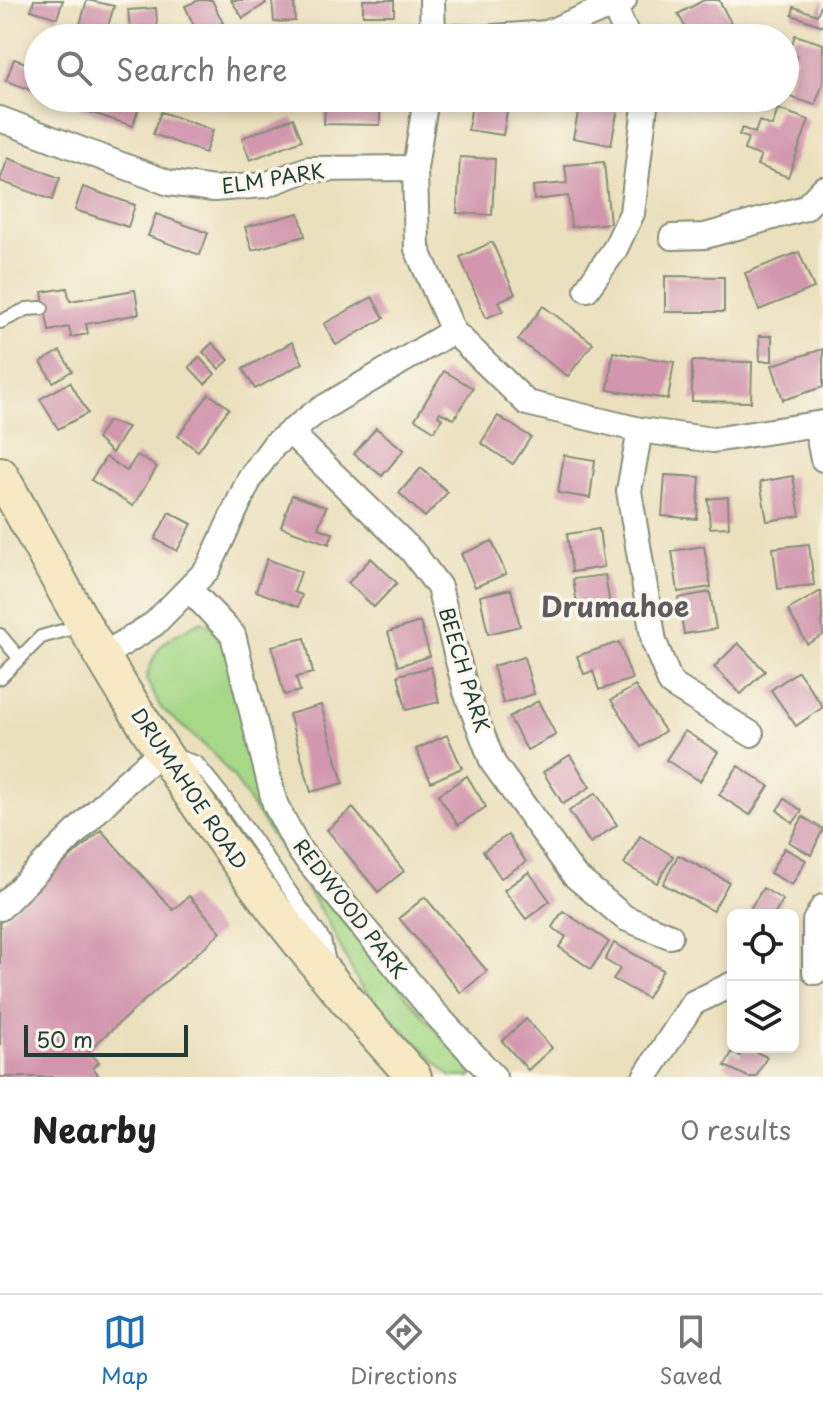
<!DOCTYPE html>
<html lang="en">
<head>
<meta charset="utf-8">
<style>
	:root { --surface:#fff; --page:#f6f6f6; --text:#222; --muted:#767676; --line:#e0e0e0; --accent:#1f6fb2 }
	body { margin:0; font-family:"Playpen Sans",sans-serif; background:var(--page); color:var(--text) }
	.controls { position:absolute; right:24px; bottom:24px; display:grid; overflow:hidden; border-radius:12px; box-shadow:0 4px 12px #0003 }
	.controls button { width:72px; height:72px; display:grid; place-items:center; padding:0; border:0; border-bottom:2px solid var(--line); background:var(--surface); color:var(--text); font:40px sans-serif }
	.scale { position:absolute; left:24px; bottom:20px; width:164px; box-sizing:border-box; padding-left:8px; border:4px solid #1f3d34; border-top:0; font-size:22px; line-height:28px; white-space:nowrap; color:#1f3d34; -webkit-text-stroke:6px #fbf7ec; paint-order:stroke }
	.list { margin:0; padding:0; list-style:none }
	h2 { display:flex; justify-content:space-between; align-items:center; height:104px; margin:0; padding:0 32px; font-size:34px }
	h2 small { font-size:26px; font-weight:400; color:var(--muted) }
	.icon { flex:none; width:44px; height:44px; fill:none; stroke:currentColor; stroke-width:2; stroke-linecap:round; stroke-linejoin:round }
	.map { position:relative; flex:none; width:823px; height:1077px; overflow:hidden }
	.search { position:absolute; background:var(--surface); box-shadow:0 4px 12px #0003; left:24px; right:24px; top:24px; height:88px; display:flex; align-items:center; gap:20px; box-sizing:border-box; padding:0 28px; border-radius:44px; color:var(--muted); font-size:30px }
	.sheet { height:216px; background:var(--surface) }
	nav { display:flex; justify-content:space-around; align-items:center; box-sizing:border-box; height:112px; border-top:2px solid var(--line); background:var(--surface); font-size:22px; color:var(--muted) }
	nav a { display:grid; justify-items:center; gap:4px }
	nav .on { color:var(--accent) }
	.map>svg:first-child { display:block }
	.green { fill:#a6d887; stroke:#628a5e; stroke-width:2 }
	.building { fill:#d297ae }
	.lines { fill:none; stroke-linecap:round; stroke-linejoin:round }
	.lane-casing { stroke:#858e78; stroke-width:16 }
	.street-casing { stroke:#858e78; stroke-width:28 }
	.secondary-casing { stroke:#858e78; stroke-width:38 }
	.lane { stroke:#fff; stroke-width:12 }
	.street { stroke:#fff; stroke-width:24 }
	.secondary { stroke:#f6e9c3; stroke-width:34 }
	.labels { text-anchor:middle; stroke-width:7; stroke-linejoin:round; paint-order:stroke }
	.street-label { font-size:20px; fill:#1f3d34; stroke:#fbf7ec }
	.district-label { font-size:28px; font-weight:bold; fill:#5e5c5f; stroke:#fbf7ec }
</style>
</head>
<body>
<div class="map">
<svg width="823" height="1077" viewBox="0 0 823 1077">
	<rect width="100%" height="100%" fill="#fbf7ec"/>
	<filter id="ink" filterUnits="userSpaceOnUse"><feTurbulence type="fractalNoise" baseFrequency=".0125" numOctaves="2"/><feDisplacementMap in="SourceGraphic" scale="16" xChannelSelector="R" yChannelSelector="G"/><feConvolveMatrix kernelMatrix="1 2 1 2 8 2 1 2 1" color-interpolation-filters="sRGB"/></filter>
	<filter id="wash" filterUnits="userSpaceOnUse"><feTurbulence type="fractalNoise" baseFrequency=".006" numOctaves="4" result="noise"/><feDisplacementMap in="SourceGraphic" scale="32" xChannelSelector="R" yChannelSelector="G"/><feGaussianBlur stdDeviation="1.8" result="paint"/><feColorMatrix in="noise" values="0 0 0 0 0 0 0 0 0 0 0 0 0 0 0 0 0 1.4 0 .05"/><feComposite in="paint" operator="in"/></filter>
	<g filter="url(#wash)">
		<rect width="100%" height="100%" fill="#ebe0bd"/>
		<path class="green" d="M202 621 217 632 224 643 296 863 361 944 471 1070V1077H451L360 986 328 922 234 778 212 752 161 708 146 679C156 641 169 638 202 621Z"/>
		<g id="blocks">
			<g class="building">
				<path d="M34 0H63L57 18 31 10Z"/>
				<path d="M87 0 114 6 105 36 79 28Z"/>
				<path d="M199 0H212L223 23 198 35 185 6Z"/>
				<path d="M231 0H264L266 3 243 18Z"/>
				<path d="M272 0H294L295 21 274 22Z"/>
				<rect x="363" y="0" width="31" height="15"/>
				<path d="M704 0H719L731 23 702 38H691L678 14Z"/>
				<path d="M823 0V26L792 15 794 7 817 15Z"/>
				<path d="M156 8 158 38H131L128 10Z"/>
				<path d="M795 35 823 44V83L815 105 785 95 797 56 789 53Z"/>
				<path d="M14 59 38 67V92L6 81Z"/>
				<path d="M84 98H123L140 104 133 126 80 109Z"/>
				<path d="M473 98H509L503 135 468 130Z"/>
				<path d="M581 98H620L611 145 573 138Z"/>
				<path d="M325 101H380V125L324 124Z"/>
				<path d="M778 109 809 120 788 177 757 165 761 156 744 150 748 138 739 135 742 128 755 133 759 121 772 126Z"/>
				<path d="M161 112 213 130 205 153 153 134Z"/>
				<path d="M293 118 302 140 250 160 242 138Z"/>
				<path d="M460 157 495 159 492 215 457 213Z"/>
				<path d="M8 158 60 178 52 200 0 181Z"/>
				<path d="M604 162 610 223 571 227 568 196 534 200 533 186 567 183 565 165Z"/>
				<path d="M83 187 135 205 128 227 75 210Z"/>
				<path d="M299 213 305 236 252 250 245 227Z"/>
				<path d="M156 214 208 233 200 255 148 236Z"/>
				<path d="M492 242 515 294 499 301 503 311 486 318 460 257Z"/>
				<path d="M799 252 814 288 759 310 745 273Z"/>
				<path d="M665 276 724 277V312H665Z"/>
				<path d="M67 288 70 301 135 290 139 314 86 324 88 334 71 337 69 327 49 331 42 292Z"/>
				<path d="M372 297 384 318 336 345 324 324Z"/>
				<path d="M543 306 593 343 568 376 518 340Z"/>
				<path d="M759 336H772V361H760Z"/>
				<path d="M292 342 303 363 255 389 243 369Z"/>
				<path d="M212 343 229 360 219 369 203 352Z"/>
				<path d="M823 349V387L783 400 772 365Z"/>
				<path d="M60 351 72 371 53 382 41 362Z"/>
				<path d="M613 352 674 362 668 399 608 390Z"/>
				<path d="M199 357 215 374 205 384 189 367Z"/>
				<path d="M692 361 752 362 751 402 692 401Z"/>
				<path d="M444 371 473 388 454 419 440 412 438 416 442 419 434 431 415 419Z"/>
				<path d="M70 382 88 413 58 429 40 399Z"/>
				<path d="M209 394 229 408 198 451 178 436Z"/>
				<path d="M498 416 531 437 513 464 481 443Z"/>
				<path d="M108 421 128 427 112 453 97 439Z"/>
				<path d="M376 428 404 450 382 476 354 454Z"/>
				<path d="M137 455 157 467 133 506 91 480 106 457 127 471Z"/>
				<path d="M564 455 595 460 590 498 558 493Z"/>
				<path d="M421 468 448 492 425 517 399 493Z"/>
				<path d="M665 475 700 477 697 519 662 516Z"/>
				<path d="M793 476 800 516 767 521 760 482Z"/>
				<path d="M292 495 326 507 318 528 333 533 329 544 281 527Z"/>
				<path d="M728 497 729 527 710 528 708 499Z"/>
				<path d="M169 512 192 524 177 551 155 539Z"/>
				<path d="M599 529 604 567 572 572 567 534Z"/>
				<path d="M492 541 506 574 475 587 461 554Z"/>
				<path d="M809 544 814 585 778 589 773 548Z"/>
				<path d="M704 546 711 587 678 592 672 551Z"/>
				<path d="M371 558 397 583 374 607 348 583Z"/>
				<path d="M267 559 301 572 294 592 302 595 298 607 256 591Z"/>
				<path d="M605 575 611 612 579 617 573 579Z"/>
				<path d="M511 589 520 626 488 634 480 596Z"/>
				<path d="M821 591 823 635 807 644 788 610Z"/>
				<path d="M710 592 716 629 684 634 678 598Z"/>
				<path d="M420 622 430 656 398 666 388 632Z"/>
				<path d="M305 638 313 673 296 677 300 691 284 695 272 646Z"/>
				<path d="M619 642 632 679 599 690 593 671 584 674 577 656Z"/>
				<path d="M738 643 765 671 741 694 714 667Z"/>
				<path d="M524 657 534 694 503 703 493 666Z"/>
				<path d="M431 667 439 702 406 710 398 675Z"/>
				<path d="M798 671 823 707 796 726 771 690Z"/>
				<path d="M635 686 665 731 641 747 611 700Z"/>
				<path d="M538 701 556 735 527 750 509 717Z"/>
				<path d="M321 705 343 783 311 792 289 714Z"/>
				<path d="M685 731 718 752 700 781 666 760Z"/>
				<path d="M447 735 462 768 431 782 416 749Z"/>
				<path d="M570 755 590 787 563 804 543 772Z"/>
				<path d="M738 766 769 786 750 815 719 795Z"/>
				<path d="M467 776 486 807 458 825 438 795Z"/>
				<path d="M596 793 617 825 590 843 569 811Z"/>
				<path d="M785 799 802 811 793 823 777 810Z"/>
				<path d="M353 808 404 871 378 892 327 830Z"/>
				<path d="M803 817 823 829 811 855 789 842Z"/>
				<path d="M101 830 173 910 189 896 221 932 88 1051 99 1062 93 1068 98 1074 95 1077H0V921Z"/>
				<path d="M508 835 526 862 501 878 483 851Z"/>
				<path d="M640 836 673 856 657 883 624 864Z"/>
				<path d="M784 848 806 860 792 885 770 873Z"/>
				<path d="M678 855 729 882 713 911 663 884Z"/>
				<path d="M529 872 550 901 526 919 504 890Z"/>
				<path d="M763 888 783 900 774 915H760L750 909Z"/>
				<path d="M425 897 487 971 461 993 399 918Z"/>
				<path d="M563 911 609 942 591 969 559 947 566 937 552 927Z"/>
				<path d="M614 943 663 970 647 998 613 979 620 969 605 960Z"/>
				<path d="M526 1019 552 1048 528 1070 502 1041Z"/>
				<path d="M745 1047 767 1057 756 1077H748L725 1066 732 1052 740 1056Z"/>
			</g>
		</g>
	</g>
	<g filter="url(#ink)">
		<use href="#blocks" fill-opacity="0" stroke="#858e78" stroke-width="2"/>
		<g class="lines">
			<defs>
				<g id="lane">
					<path d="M0 322 27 309 42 308"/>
					<path d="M0 635 20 659"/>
					<path d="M0 678 41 637 83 625"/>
					<path d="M176 756 197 763 226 799 324 940 329 962"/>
				</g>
				<g id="street">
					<path d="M432 0 433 38"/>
					<path d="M614 6 628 38"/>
					<path d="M433 36 481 38"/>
					<path d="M482 38 547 33 624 0"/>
					<path d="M426 98 415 168 417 249 453 331 527 403 640 430 713 440 823 423"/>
					<path d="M0 119 169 183 214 189 265 185 308 169 415 168"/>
					<path d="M672 237 705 236 805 208 823 189"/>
					<path d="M587 289 615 249 632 213 646 98"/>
					<path d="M816 425 823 459"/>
					<path d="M640 430 629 491 654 642 671 684 751 734"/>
					<path d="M290 432 412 551 439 587 466 692 493 763 574 875 625 918 670 936"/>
					<path d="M190 590 233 635 275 804 300 851 432 1010 494 1077"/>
					<path d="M104 655 154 624 208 569 250 478 274 445 316 412 453 331"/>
					<path d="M0 908 125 783 162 751"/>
					<path d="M815 972V921L823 907"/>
					<path d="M645 1077 693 1003 733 984"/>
				</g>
				<path id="secondary" d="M0 474C42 548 81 624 126 695 211 831 306 959 414 1077"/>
			</defs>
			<use href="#lane" class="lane-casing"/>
			<use href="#street" class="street-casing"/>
			<use href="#secondary" class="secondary-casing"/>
			<use href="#lane" class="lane"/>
			<use href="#street" class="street"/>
			<use href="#secondary" class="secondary"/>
		</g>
	</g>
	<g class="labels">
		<g class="street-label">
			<text transform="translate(273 179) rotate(-9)" y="7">ELM PARK</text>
			<text transform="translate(464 670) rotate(73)" y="7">BEECH PARK</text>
			<text transform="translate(189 789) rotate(56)" y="7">DRUMAHOE ROAD</text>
			<text transform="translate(350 909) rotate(52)" y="7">REDWOOD PARK</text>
		</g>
		<g class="district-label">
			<text x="615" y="617">Drumahoe</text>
		</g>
	</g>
</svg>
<div class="controls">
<button><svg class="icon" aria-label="locate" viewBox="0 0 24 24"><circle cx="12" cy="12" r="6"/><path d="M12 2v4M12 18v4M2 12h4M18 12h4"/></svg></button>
<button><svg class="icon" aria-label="layers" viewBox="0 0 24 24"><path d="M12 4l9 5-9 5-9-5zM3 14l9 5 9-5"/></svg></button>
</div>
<div class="scale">50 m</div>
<div class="search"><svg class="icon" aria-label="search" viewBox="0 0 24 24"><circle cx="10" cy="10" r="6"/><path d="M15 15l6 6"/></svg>Search here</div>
</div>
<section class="sheet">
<h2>Nearby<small>0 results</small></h2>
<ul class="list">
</ul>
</section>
<nav>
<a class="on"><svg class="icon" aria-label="map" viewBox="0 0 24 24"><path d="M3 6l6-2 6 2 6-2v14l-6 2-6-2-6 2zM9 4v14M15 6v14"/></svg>Map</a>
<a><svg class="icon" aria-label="directions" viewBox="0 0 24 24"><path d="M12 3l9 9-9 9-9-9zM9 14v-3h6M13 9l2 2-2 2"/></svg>Directions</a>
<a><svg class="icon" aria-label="saved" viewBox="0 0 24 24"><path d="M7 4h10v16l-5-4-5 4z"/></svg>Saved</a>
</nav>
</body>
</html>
